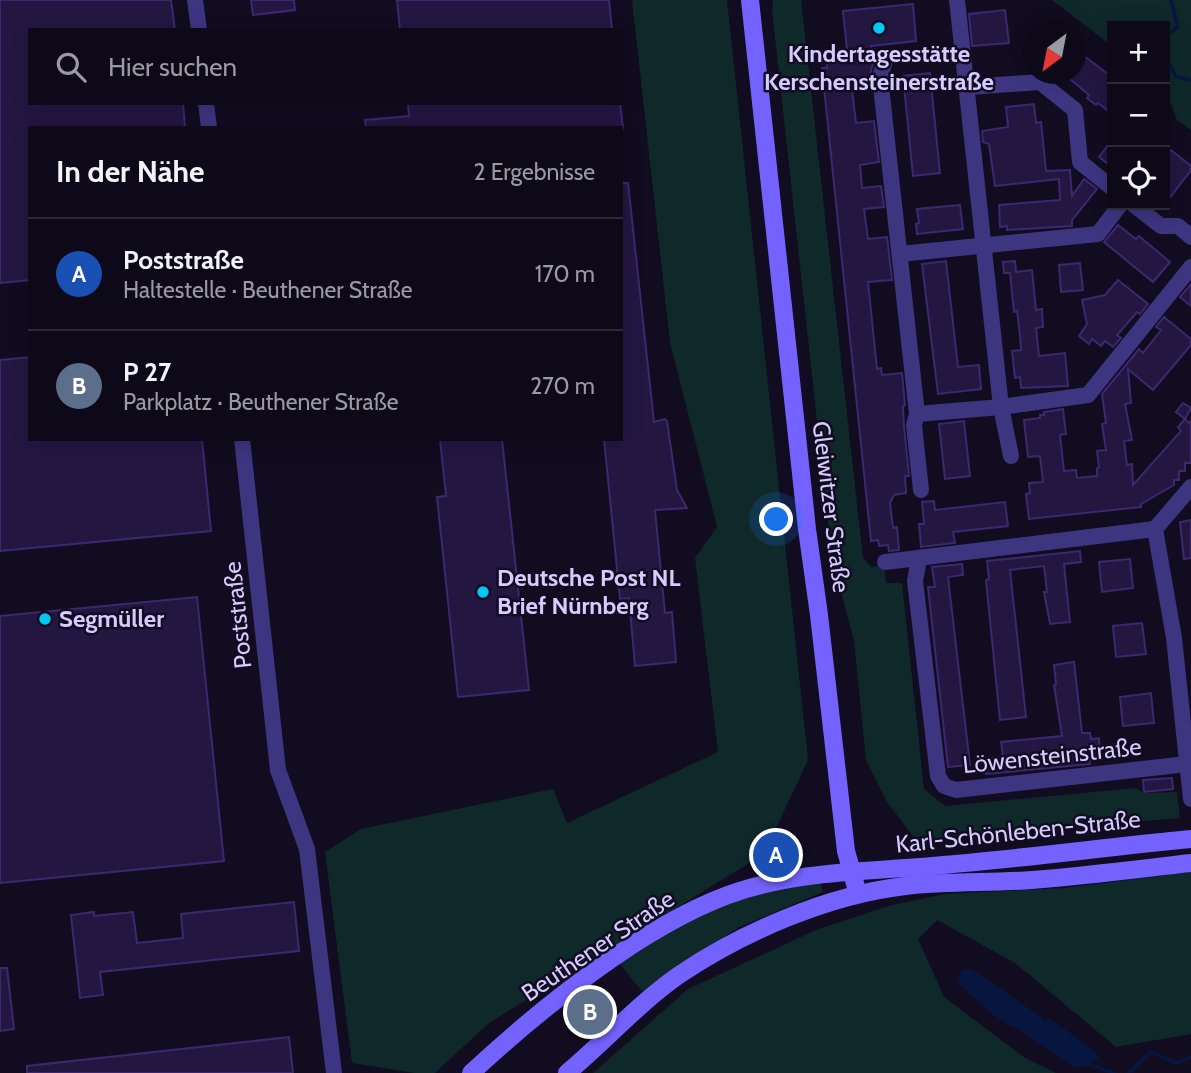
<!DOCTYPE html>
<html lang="de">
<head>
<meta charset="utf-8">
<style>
	:root { --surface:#0d0918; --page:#161221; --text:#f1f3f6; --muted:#9a9aa2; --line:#2d2a37; --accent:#00c8f6 }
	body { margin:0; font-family:Cabin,sans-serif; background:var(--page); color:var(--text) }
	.controls { position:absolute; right:21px; top:21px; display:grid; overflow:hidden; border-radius:0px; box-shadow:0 4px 18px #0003 }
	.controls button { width:63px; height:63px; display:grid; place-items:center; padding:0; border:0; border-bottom:2px solid var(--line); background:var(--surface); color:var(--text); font:35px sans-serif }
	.compass { position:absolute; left:1023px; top:21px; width:63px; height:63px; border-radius:50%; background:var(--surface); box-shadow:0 4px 18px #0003; rotate:212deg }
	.you { position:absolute; left:777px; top:520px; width:24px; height:24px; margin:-18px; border:5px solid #fff; border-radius:50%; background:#1a73e8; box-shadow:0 0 0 10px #1a73e833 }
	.badge { display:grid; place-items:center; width:46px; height:46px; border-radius:50%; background:var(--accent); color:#fff; font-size:23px; font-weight:700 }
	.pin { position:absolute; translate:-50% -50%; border:4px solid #fff; box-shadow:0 2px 7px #0006 }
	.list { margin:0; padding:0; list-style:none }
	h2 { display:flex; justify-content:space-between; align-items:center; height:91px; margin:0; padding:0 28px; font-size:30px }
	h2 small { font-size:23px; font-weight:400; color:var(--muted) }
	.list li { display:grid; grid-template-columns:46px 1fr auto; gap:21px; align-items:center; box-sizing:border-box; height:112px; padding:0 28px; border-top:2px solid var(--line) }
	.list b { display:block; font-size:26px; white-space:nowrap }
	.list p { margin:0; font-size:23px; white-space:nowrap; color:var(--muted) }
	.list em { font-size:23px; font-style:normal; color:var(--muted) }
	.icon { flex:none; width:38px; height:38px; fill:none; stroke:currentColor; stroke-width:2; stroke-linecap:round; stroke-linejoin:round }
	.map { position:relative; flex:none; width:1191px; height:1073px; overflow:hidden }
	.search { position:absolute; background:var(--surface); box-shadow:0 4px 18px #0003; left:28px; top:28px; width:595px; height:77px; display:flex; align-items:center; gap:18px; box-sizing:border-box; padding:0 24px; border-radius:0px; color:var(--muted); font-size:26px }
	.panel { position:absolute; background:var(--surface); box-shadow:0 4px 18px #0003; left:28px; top:126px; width:595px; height:315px; border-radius:0px }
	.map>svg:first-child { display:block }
	.green { fill:#0f292a }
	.water { fill:#07163e }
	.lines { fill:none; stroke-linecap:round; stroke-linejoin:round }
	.stream { stroke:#07163e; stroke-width:3.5 }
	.building { fill:#231742; stroke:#3c286f; stroke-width:2 }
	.street { stroke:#3e3581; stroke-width:16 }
	.secondary { stroke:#7462ff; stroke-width:18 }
	.poi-dot { fill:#00c8f6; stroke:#110c20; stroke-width:2.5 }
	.labels { text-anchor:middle; stroke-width:5; stroke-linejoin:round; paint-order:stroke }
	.poi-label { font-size:24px; font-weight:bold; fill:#d5cbff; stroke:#110c20; text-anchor:start }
	.street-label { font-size:24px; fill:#d5cbff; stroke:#110c20 }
</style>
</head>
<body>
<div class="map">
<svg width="1191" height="1073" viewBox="0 0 1191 1073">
	<rect width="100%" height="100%" fill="#110c20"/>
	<g class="green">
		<path d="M632 0H727L808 760 764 854 489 1023 435 1073H414L352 1063 325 852 361 829 553 789 567 823 718 752 695 558 717 527 670 342Z"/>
		<path d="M773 0H801L863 558 871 567 884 566 886 583H902L924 789 945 806 1136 788 1144 793 1177 792 1180 818 916 840 887 802 866 760 854 641 832 557 772 10Z"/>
		<path d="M1052 0H1191V130L1177 120 1165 88V26H1112V46Z"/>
		<path d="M1191 872V1034L1116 1047 1015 963 937 920 918 939 944 997 1025 1058 1056 1073H593L688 989 816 930 892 905 945 894 1065 888Z"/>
		<path d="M820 882 823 892 737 928 645 995 620 964C655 942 690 917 729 902 758 891 789 887 820 882Z"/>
	</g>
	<path class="water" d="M962 969H972L1044 1019 1043 1022 1048 1018 1096 1051 1099 1058 1089 1065 1075 1068 1014 1027 1015 1025 1012 1027 988 1011 957 981Z"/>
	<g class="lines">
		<g class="stream">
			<path d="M1165 36 1178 27 1171 0"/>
			<path d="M1165 55 1176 77 1191 80"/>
			<path d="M1085 1063 1114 1073"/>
			<path d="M1129 1073 1150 1052 1177 1063 1191 1057"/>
		</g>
	</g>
	<g class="building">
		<path d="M0 0H171L175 30H30V103H183L185 128H30V280L0 283Z"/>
		<path d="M251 0H294L295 10 253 15Z"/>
		<path d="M397 0H609L612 30H400Z"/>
		<path d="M913 4 916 41 871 46 873 64 870 74 871 87 852 89 856 123 874 121 879 162 860 165 862 188 881 186 884 207 864 209 868 239 887 237 892 280 868 282 877 369 881 368 882 375 902 373 905 405 903 406 904 426 909 476H905L906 493 894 495 890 503 893 528 897 527 899 550 889 551 888 545 879 546 878 540 871 541 822 68H827V62L848 60 843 11Z"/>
		<path d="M1005 10 1009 43 972 46 969 14Z"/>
		<path d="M1075 49 1112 77V114L1098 103 1096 105 1087 98 1089 95 1064 74H1075Z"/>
		<path d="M930 73 940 173 913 176 903 76Z"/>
		<path d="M408 103H620L623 128H366L365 120 409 116Z"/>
		<path d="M1034 104 1036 123 1041 122 1046 171 1070 170 1072 196 1084 179 1097 189 1072 220V226L1007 230V226L1000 227 999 205 1060 200 1059 179 995 186 989 144 983 142 982 131 1008 127 1006 107Z"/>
		<path d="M1112 140V167L1099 157Z"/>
		<path d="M1171 150 1191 166V170L1165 204V158Z"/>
		<path d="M621 183H628L654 422 665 419 667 421 677 490 687 508 655 510 665 613 672 612 676 662 635 666 629 598 620 599 604 439H621Z"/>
		<path d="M960 205 963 229 917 234 916 224 919 223 917 209Z"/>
		<path d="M1118 225 1136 239 1139 236 1170 262 1153 282 1104 242Z"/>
		<path d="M946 261 958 367 979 365 981 389 938 394 922 264Z"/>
		<path d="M1015 261 1016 272 1032 270 1036 310 1042 309 1043 327 1036 328 1039 356 1065 353 1068 386 1021 388 1020 377 1015 378 1012 351 1021 350 1020 335 1017 311 1014 312 1010 273H1004L1003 262Z"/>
		<path d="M1080 263 1083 290 1061 292 1059 265Z"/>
		<path d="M1118 280 1148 304 1140 314 1137 312 1117 335 1121 338 1113 347 1105 341 1101 346 1092 339 1089 344 1079 336 1087 324 1082 300 1105 295Z"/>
		<path d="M1191 284V306L1180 297Z"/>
		<path d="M1164 317 1191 339V345L1153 390 1128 369 1131 403 1125 404 1132 440 1124 441 1127 465 1132 464 1133 485 1181 431 1178 427 1185 419 1189 423 1191 421V463H1185V471H1179V480H1174V485L1141 504V507L1029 519 1026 494 1030 493 1029 483 1043 482 1040 456 1028 457 1024 420 1040 418V415H1044V412L1063 409 1066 434 1060 435 1064 471 1076 470 1077 478 1097 476V468L1099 467 1097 451 1106 450 1102 424 1106 423 1102 394 1139 349 1143 353 1161 330 1156 327Z"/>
		<path d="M30 357V439H202L211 531 0 551V360Z"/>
		<path d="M1183 403 1191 408 1185 419 1176 412Z"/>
		<path d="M964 421 970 476 945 479 939 424Z"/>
		<path d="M440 439H502L529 690 458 697 437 497 446 496Z"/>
		<path d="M934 501 935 510 1005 502 1008 526 953 532 955 543 921 547 919 524H924L922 502Z"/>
		<path d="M1191 520V558L1184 559 1180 522Z"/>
		<path d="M1080 551 1081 562 1064 564 1070 622 1050 624 1044 592H1047L1044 566 1010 570 1026 717 1000 720 986 580 989 579 987 561Z"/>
		<path d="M1130 559 1133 588 1102 592 1099 562Z"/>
		<path d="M962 564 963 575 948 577 970 765 948 767 928 587H935L932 567Z"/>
		<path d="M197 597 224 861 0 883V616Z"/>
		<path d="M1142 623 1146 654 1116 657 1113 626Z"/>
		<path d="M1074 662 1082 733H1090L1091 739 1099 738 1100 753 1089 755 1090 764 986 774 985 759 1003 757 1001 742 1062 736 1054 685 1056 684 1054 665Z"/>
		<path d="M1151 693 1154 723 1123 726 1120 697Z"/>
		<path d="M1172 778 1173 789 1144 792 1143 780Z"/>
		<path d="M294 902 299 951 100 972 103 995 80 998 71 915 94 912V916L133 912 137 943 183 938 181 914Z"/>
		<path d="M0 968H7L14 1029 0 1031Z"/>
		<path d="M289 1037 293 1073H27V1066Z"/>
	</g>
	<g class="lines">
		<g class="street">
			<path d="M195 0 199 30"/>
			<path d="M957 0 1001 407 1011 456"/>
			<path d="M885 61 880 77 917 414 1001 407 1088 395 1191 267"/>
			<path d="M968 87 1040 82 1075 110 1080 162 1112 188"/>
			<path d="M206 103 209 128"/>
			<path d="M1134 205 1161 226H1178L1191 237"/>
			<path d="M900 254 1098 234 1120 205"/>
			<path d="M917 414 914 425 921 490"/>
			<path d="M242 439 278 770 307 849 334 1073"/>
			<path d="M1155 529 1174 638 1191 799"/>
			<path d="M1155 529 1191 487"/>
			<path d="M919 559 915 581 938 776 944 786 956 790 1187 764"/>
			<path d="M885 562 1155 529"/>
		</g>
		<g class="secondary">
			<path d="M750 0 807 529 819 615 846 851 858 894"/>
			<path d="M471 1073C539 1010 641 927 728 895 796 870 871 872 943 865 1026 858 1108 847 1191 839"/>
			<path d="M567 1073C605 1041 639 1003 679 975 743 932 828 895 905 886 947 881 990 883 1032 880 1085 876 1138 869 1191 863"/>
		</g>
	</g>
	<g class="poi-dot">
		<circle cx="879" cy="28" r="7"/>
		<circle cx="483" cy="592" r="7"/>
		<circle cx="45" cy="619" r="7"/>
	</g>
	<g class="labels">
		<g class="poi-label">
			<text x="879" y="62" text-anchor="middle">Kindertagesstätte<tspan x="879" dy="28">Kerschensteinerstraße</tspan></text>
			<text x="497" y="586">Deutsche Post NL<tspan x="497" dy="28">Brief Nürnberg</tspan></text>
			<text x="59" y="627">Segmüller</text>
		</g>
		<g class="street-label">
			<text transform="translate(831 507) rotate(83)" y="8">Gleiwitzer Straße</text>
			<text transform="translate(238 615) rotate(-96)" y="8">Poststraße</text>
			<text transform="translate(1052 756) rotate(-6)" y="8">Löwensteinstraße</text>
			<text transform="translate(1018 832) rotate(-6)" y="8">Karl-Schönleben-Straße</text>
			<text transform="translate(598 946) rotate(-34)" y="8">Beuthener Straße</text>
		</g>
	</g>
</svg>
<div class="controls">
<button>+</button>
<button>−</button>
<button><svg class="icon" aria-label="locate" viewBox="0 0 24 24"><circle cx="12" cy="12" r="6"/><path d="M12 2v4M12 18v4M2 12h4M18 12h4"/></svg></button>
</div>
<svg class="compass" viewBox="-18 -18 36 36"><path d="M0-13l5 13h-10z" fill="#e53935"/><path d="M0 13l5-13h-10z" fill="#9a9aa2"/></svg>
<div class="you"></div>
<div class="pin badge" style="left:776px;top:855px;background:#1a4fb4">A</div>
<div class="pin badge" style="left:590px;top:1012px;background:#5c6f8a">B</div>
<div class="search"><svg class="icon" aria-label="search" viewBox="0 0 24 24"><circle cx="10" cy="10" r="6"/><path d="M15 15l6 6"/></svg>Hier suchen</div>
<section class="panel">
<h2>In der Nähe<small>2 Ergebnisse</small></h2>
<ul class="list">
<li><span class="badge" style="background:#1a4fb4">A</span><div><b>Poststraße</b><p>Haltestelle · Beuthener Straße</p></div><em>170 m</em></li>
<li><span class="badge" style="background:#5c6f8a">B</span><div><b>P 27</b><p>Parkplatz · Beuthener Straße</p></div><em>270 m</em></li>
</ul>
</section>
</div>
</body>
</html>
